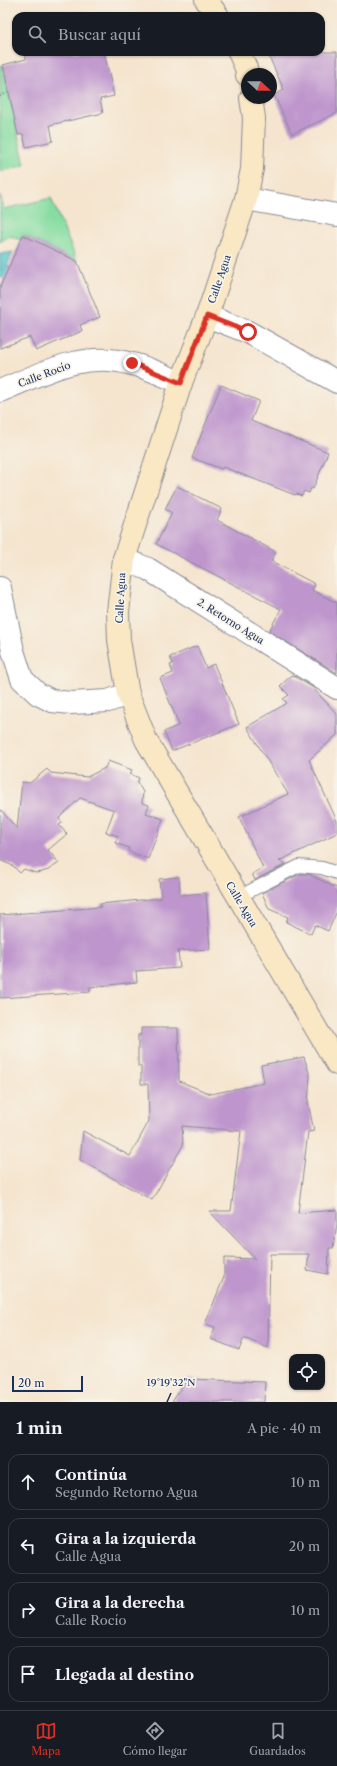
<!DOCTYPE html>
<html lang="es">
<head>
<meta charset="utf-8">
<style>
	:root { --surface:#171b24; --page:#20242c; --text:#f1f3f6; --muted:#9ea1a6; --line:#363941; --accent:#d93025 }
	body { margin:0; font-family:"Libre Caslon Text",serif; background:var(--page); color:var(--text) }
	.controls { position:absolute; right:12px; bottom:12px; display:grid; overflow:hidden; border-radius:8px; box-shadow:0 1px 3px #0004 }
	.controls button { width:36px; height:36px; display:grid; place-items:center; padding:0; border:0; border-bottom:1px solid var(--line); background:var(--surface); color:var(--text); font:20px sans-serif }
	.compass { position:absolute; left:241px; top:68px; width:36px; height:36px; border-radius:50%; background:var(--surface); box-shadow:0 1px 3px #0004; rotate:112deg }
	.scale { position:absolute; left:12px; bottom:10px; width:71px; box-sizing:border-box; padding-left:4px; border:2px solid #1b2f5e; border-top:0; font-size:11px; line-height:14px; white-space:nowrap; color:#1b2f5e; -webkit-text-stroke:3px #f7f3e8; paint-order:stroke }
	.stop { position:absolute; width:12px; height:12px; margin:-9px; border:3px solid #d93025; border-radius:50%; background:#fff }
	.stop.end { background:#d93025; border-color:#fff; box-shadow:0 1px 4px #0008 }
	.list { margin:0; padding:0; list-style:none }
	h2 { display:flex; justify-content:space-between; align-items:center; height:52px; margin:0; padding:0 16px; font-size:17px }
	h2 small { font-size:13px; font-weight:400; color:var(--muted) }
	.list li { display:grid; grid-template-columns:26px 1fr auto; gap:12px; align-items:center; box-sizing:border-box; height:56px; margin:0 8px 8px; padding:0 8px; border:1px solid var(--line); border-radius:12px }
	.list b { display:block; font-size:15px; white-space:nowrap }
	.list p { margin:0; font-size:13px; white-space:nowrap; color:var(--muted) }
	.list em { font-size:13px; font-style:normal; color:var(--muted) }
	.icon { flex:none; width:22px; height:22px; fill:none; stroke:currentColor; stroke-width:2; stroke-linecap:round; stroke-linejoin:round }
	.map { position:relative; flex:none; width:337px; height:1402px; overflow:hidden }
	.search { position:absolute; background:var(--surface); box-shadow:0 1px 3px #0004; left:12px; right:12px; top:12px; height:44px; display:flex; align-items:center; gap:10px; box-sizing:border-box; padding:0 14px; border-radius:12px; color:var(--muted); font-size:15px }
	.sheet { height:308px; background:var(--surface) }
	nav { display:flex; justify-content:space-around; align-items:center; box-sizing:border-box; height:56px; border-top:1px solid var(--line); background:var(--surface); font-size:11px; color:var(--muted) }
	nav a { display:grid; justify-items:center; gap:2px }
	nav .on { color:var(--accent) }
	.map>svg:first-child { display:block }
	.green { fill:#86dda2; stroke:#508680 }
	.water { fill:#58c6cd; stroke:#3a7a96 }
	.building { fill:#be95cd }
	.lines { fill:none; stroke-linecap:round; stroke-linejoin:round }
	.lane-casing { stroke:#888a96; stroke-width:14 }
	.street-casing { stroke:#888a96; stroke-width:24 }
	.secondary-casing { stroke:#888a96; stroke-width:24 }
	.path { stroke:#888a96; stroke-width:2.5; stroke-dasharray:1 3; stroke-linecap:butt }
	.lane { stroke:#fff; stroke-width:12 }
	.street { stroke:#fff; stroke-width:22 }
	.secondary { stroke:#fae7c3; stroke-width:22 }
	.route { stroke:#d93025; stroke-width:5 }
	.ticks { fill:none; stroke:#1b2f5e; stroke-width:1.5 }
	.labels { text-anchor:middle; stroke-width:3.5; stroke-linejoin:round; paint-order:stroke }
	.street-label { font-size:10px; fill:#1b2f5e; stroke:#f7f3e8 }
	.ticks-label { font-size:10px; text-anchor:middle; fill:#1b2f5e; stroke:#f7f3e8; stroke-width:3.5; stroke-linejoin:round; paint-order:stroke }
</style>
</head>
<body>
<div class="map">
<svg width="337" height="1402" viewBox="0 0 337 1402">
	<rect width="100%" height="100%" fill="#f7f3e8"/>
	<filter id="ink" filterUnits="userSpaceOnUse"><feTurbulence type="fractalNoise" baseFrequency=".025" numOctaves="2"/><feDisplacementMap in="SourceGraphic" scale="8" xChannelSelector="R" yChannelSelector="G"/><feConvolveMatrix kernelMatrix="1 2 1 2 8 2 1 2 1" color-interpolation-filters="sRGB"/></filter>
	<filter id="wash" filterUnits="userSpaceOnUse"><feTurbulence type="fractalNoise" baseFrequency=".012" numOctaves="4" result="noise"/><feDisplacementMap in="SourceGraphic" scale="16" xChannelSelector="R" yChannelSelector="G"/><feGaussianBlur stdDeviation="0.9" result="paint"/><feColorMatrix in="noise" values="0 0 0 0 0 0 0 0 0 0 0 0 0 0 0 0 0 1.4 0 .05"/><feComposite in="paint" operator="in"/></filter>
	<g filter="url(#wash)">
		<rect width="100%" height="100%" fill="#f5e5cf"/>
		<g class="green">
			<path d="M0 65H2L25 165 0 172Z"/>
			<path d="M0 195 4 209 51 198 77 261 23 235 20 240 10 236 0 242Z"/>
		</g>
		<path class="water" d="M13 252 7 266 21 272 4 279 0 276V254Z"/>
		<g id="blocks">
			<g class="building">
				<path d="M25 52H104L114 96 100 99 103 113 50 125 53 141 26 147 23 134 18 135 3 65 26 59Z"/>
				<path d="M267 52H337V113L292 134 274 95 284 90Z"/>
				<path d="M23 235 77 261 100 317 80 325 82 331 36 351 30 337 0 348V287Z"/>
				<path d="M221 385 259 401 251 421 328 452 313 489 311 488 309 493 304 491 302 496 296 494 295 495 223 467 222 469 192 458Z"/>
				<path d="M177 486 222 509 217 520 276 552 271 561 315 584 312 590 337 603V673L269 631 281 609 156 544 172 513 165 509Z"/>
				<path d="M197 646 206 668 214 664 239 724 172 751 164 732 179 725 160 678 173 673 170 665 173 664 170 657Z"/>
				<path d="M292 675 312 687 337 714V735L309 760 337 821V833L279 861 286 864 255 880 252 874 263 868 239 817 288 794 247 727 287 703 283 699 289 695 280 686Z"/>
				<path d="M108 761 132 770 130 774 139 778 137 782 143 792 142 803 149 805 146 813 163 819 148 859 128 851 129 848 115 843 118 836 106 832 114 810 80 798 59 818 62 823 59 825 67 834 48 850 59 863 48 870 42 872 36 873 24 869 20 873 13 866 0 860V809L17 829 22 782 30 783 47 769 51 773 87 777 105 768Z"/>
				<path d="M300 874H308L337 888V911L328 931 315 925 311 934 286 922 288 917 269 909 262 893Z"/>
				<path d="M179 877 180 895 206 893 210 949 178 951 180 968 136 971 137 982 90 987V992L0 998V915L101 907 100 904 161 898 159 879Z"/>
				<path d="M141 1028H178L179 1081 211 1094 264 1083 261 1065 304 1057 310 1076 308 1103 314 1131 308 1132 298 1213 337 1210V1224L333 1248H329L328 1274 307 1270 309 1254H270L268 1348 244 1338 239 1350 211 1339 215 1327 205 1324 224 1277V1258L255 1259 209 1211H231L241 1131 182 1126 183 1145 152 1200 80 1160 83 1131 130 1156 149 1121 148 1084H141V1066H138V1035H141Z"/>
				<path d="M187 1379 265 1382 264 1402H172Z"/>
			</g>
		</g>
	</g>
	<g filter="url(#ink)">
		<use href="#blocks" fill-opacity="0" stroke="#888a96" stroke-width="1"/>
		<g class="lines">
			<defs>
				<path id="lane" d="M238 897 299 866 322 868 337 873"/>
				<g id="street">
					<path d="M246 199 337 215"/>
					<path d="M207 316 248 332 337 382"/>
					<path d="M0 391C43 373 84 350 132 364 149 368 165 376 181 383"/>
					<path d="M124 559 148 569 337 688"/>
					<path d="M0 588 13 651 22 679 38 694 52 701 71 703 108 701 128 694"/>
				</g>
				<g id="secondary">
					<path d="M206 0 218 16"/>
					<path d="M239 52 246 68 247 75"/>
					<path d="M251 98 254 118 252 169 246 199 207 316 181 383 124 559 118 612 119 640 128 694 146 740 337 1064"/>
				</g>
			</defs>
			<use href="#lane" class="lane-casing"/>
			<use href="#street" class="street-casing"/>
			<use href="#secondary" class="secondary-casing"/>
			<path class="path" d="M0 96 9 92"/>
			<use href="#lane" class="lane"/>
			<use href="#street" class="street"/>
			<use href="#secondary" class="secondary"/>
		</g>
	</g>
	<g class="lines" filter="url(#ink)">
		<path class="route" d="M132 363 181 383 207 316 248 332"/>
	</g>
	<path class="ticks" d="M167 1402 171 1393"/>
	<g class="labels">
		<g class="street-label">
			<text transform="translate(219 279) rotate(-71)" y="4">Calle Agua</text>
			<text transform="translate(44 374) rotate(-21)" y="4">Calle Rocío</text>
			<text transform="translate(120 598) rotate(-87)" y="4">Calle Agua</text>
			<text transform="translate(231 621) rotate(32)" y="4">2. Retorno Agua</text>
			<text transform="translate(242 904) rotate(59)" y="4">Calle Agua</text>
		</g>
	</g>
	<g class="ticks-label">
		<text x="171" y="1386">19°19'32"N</text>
	</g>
</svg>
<div class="controls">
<button><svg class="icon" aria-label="locate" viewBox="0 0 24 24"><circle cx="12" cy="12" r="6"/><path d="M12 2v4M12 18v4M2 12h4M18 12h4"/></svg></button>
</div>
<svg class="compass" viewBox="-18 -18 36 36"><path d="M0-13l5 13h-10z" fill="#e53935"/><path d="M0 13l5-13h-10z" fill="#9ea1a6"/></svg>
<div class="scale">20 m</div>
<div class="stop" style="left:248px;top:332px"></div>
<div class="stop end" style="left:132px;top:363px"></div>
<div class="search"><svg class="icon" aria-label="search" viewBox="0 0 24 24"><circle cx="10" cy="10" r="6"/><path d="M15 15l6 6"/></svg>Buscar aquí</div>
</div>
<section class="sheet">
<h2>1 min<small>A pie · 40 m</small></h2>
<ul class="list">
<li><svg class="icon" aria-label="ahead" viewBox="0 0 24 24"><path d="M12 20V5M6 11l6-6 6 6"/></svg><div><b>Continúa</b><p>Segundo Retorno Agua</p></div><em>10 m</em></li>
<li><svg class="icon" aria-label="left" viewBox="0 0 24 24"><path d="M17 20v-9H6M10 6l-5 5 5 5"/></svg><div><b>Gira a la izquierda</b><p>Calle Agua</p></div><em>20 m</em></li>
<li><svg class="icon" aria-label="right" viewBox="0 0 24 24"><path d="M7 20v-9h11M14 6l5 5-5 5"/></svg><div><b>Gira a la derecha</b><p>Calle Rocío</p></div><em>10 m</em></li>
<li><svg class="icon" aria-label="arrive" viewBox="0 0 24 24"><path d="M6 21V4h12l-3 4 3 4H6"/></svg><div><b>Llegada al destino</b></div></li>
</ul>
</section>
<nav>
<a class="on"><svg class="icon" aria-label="map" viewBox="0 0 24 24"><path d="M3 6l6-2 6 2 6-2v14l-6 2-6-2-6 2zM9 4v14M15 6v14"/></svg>Mapa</a>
<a><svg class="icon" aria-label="directions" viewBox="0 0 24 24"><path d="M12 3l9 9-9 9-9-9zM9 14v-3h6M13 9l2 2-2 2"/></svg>Cómo llegar</a>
<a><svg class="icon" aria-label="saved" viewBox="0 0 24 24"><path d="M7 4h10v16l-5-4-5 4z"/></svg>Guardados</a>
</nav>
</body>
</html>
